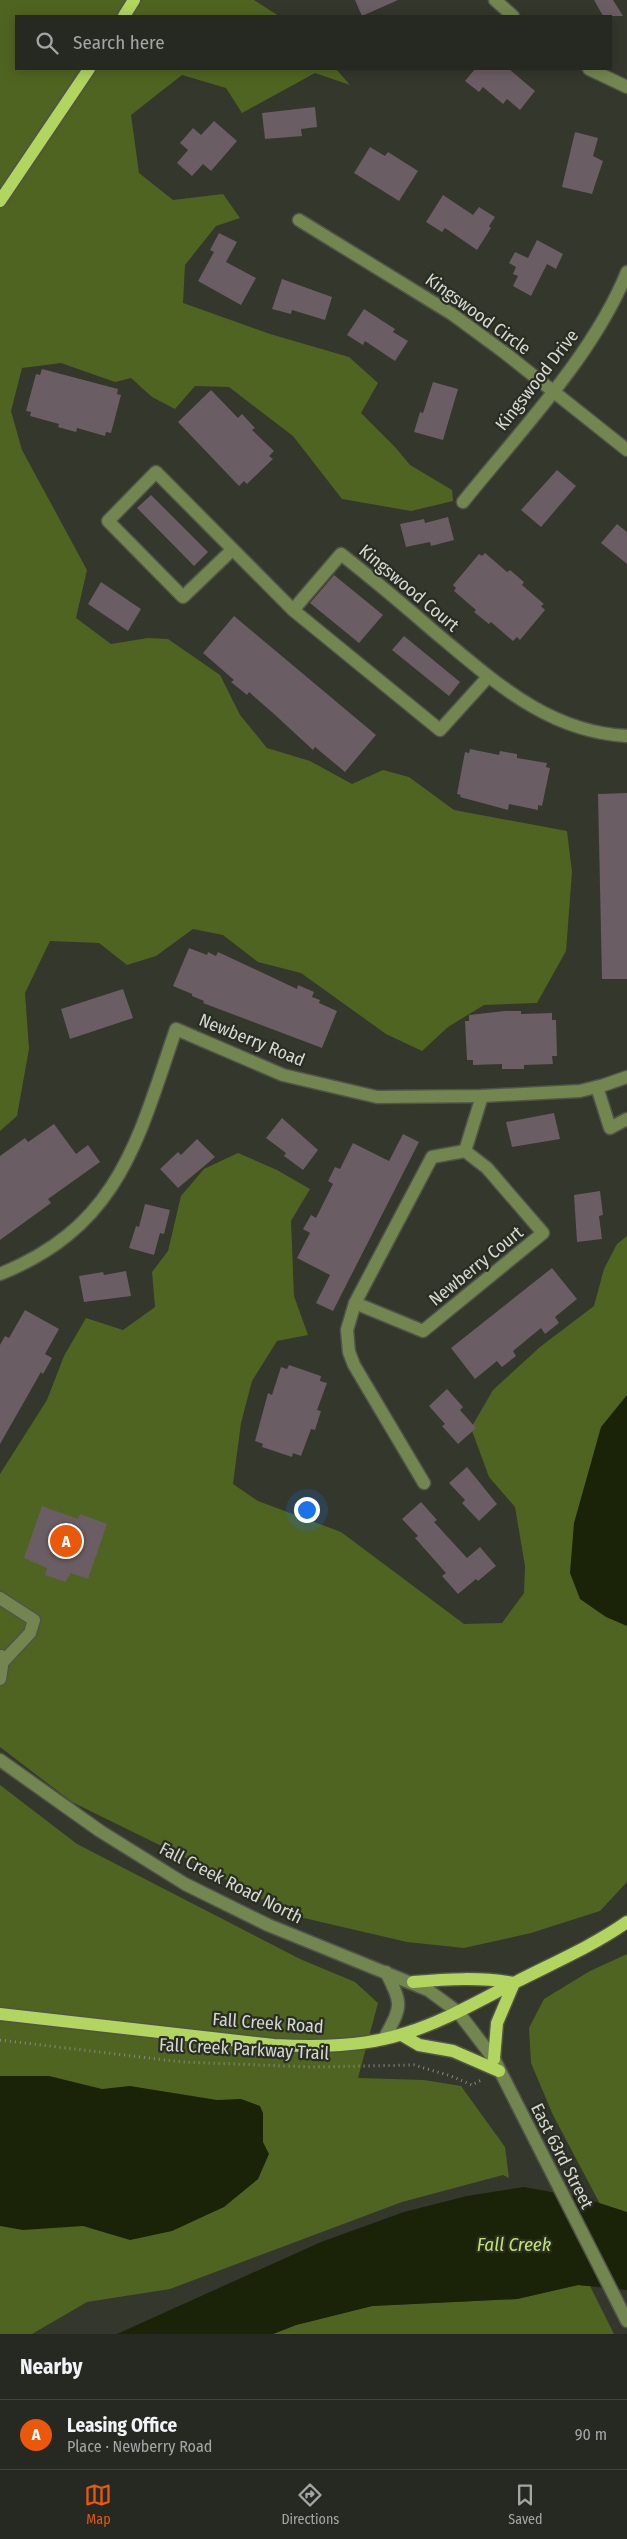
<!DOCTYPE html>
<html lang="en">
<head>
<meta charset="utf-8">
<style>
	:root { --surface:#262921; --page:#2e312a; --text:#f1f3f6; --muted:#a4a6a5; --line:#42453f; --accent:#ea580c }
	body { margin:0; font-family:"Fira Sans Condensed",sans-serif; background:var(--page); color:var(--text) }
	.you { position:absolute; left:306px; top:1509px; width:18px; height:18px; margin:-12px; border:4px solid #fff; border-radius:50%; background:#1a73e8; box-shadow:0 0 0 8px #1a73e833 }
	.badge { display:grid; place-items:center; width:32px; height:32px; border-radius:50%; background:var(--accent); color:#fff; font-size:16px; font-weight:700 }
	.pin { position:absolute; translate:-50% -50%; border:2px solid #fff; box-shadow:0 1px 5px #0006 }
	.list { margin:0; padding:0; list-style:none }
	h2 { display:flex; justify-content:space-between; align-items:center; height:65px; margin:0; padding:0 20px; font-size:21px }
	h2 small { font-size:16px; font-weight:400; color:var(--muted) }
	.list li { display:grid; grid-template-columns:32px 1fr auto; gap:15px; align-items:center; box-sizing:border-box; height:70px; padding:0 20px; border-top:1px solid var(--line) }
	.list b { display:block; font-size:19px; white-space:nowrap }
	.list p { margin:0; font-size:16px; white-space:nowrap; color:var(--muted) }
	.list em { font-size:16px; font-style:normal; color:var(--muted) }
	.icon { flex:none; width:28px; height:28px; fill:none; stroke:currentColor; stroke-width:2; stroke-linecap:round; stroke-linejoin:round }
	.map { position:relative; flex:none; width:627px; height:2334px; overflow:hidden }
	.search { position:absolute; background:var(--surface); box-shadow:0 2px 12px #0003; left:15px; right:15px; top:15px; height:55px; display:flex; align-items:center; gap:12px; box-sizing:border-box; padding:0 18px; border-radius:0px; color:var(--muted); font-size:19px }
	.sheet { height:135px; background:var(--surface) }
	nav { display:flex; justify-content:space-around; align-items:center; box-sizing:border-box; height:70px; border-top:1px solid var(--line); background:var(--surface); font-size:14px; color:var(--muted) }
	nav a { display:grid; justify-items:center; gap:2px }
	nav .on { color:var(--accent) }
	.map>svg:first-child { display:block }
	.forest { fill:#506421 }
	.water { fill:#1a2307 }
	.building { fill:#6a5d63 }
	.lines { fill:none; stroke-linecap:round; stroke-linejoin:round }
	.minor-casing { stroke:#50544a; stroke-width:15 }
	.major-casing { stroke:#50544a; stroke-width:15 }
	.path { stroke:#858980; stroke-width:3; stroke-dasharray:1 4; stroke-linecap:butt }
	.minor { stroke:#74864f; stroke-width:12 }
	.major { stroke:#b1d55e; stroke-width:12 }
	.labels { text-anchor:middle; stroke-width:4.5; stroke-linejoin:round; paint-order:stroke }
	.street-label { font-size:18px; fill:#d6d9d2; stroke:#292d22 }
	.water-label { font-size:19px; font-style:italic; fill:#c1e471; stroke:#292d22 }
</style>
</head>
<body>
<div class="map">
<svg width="627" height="2334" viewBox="0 0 627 2334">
	<rect width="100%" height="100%" fill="#33372c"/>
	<g class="forest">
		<path d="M0 0H254L279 16H16V69H336L350 85 315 73 242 113 226 88 182 75 131 115 139 173 173 200 223 194 240 218 216 226 185 265 183 303 270 334 349 357 378 383 361 413 395 447 410 465 452 490 453 501 411 511 342 499 293 436 229 387 195 386 175 409 152 397 131 378 115 382 61 363 22 368 11 411 22 450 87 570 76 618 111 644 148 638 168 639 220 675 240 715 267 748 310 761 352 784 383 770 409 777 454 810 567 831 572 872 566 951 537 1003 484 1005 448 1027 422 1051 386 1034 301 973 258 962 223 935 193 929 156 956 127 965 99 943 50 941 25 993 29 1049 17 1116 0 1131Z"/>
		<path d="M238 1153 277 1170 310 1189 291 1221 294 1296 308 1335 277 1341 252 1381 241 1423 233 1484 258 1501 341 1532 464 1624 502 1623 524 1593 525 1566 515 1507 489 1477 471 1428 493 1390 540 1347 594 1306 604 1269 617 1244 627 1236V1882L600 1911 531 1933 464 1948 407 1942 291 1915 188 1859 72 1802 0 1747V1474L47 1400 64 1356 86 1318 123 1330 155 1307 152 1272 168 1251 181 1196 204 1169Z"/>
		<path d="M0 1785 77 1844 300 1959 355 1982 378 2003 358 2078 424 2080 461 2086 505 2147 509 2178 503 2175 402 2202 170 2289 87 2302 32 2334H0Z"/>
		<path d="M627 1954V2255L553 2115 531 2063 529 2028 544 1999 590 1971Z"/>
		<path d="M578 2285 590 2286 614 2334H273L296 2325 372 2306 517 2299Z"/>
	</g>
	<g class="water">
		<path d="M627 1395V1626L606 1617 580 1599 570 1573 574 1523 601 1427Z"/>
		<path d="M0 2076H49L102 2089 130 2086 217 2100 241 2099 260 2106 263 2113V2142L269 2154 258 2179 224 2207 172 2231 130 2240 83 2226 23 2230 0 2226Z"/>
		<path d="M524 2187 584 2198 627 2212V2290L578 2285 517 2299 372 2306 296 2325 273 2334H117L321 2242 404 2212 467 2196Z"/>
	</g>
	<g class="building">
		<path d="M355 0H398L362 16Z"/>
		<path d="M594 0H613L623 16H603Z"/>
		<path d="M475 69H509L535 91 520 110 507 99 503 104 483 87 479 92 465 81Z"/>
		<path d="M315 107 317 127 301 129 302 136 265 139 262 113Z"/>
		<path d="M214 121 237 141 211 171 203 164 192 176 177 163 188 150 180 143 193 128 201 135Z"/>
		<path d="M575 132 598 138 593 156 603 161 592 194 562 187Z"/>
		<path d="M370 147 385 156 388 152 418 171 399 201 354 173Z"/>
		<path d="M443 195 473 215 479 207 495 217 489 226 491 228 477 250 445 228 442 232 426 222Z"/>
		<path d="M219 233 237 242 226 262 256 278 241 305 198 281 214 252 210 250Z"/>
		<path d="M537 240 563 254 556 269 547 264 531 296 513 286 518 276 513 274 516 267 509 263 515 252 528 258Z"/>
		<path d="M282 279 332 297 325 320 292 310 291 314 272 309Z"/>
		<path d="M364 309 395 329 393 332 408 341 395 361 365 341 363 345 347 335Z"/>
		<path d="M42 369 118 389 117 394 121 395 111 433 106 432 105 436 77 428 76 432 58 427 59 424 30 416 31 412 26 411 36 374 40 375Z"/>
		<path d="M433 382 458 389 443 440 414 432 420 412 423 413Z"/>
		<path d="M211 390 238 418 242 414 255 428 252 430 274 451 269 456 273 459 247 484 244 481 239 486 178 422Z"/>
		<path d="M557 470 576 486 541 527 521 510Z"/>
		<path d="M151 495 208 552 194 566 137 508Z"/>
		<path d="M448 517 454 540 431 546 430 542 406 547 400 524 424 519 425 523Z"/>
		<path d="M617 524 627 532V564L601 543Z"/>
		<path d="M485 553 507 572 510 570 524 582 522 585 544 604 541 606 545 610 520 640 517 637 513 641 491 622 489 624 474 612 476 610 454 591 456 588 453 585 479 554 482 556Z"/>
		<path d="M334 575 383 615 359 643 310 603Z"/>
		<path d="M101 582 141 609 128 631 88 604Z"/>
		<path d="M234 616 376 735 345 772 315 747 313 750 273 713 249 692 247 695 231 682 234 680 203 653Z"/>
		<path d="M404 636 460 682 449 696 392 650Z"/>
		<path d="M470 749 499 755 500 751 517 754V758L547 763 546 767 550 768 542 806 538 805V810L509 804 508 810 460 797 461 795 457 794 465 752 469 753Z"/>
		<path d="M627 793V979H602L598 794Z"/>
		<path d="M189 948 207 955 208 952 216 956 218 952 297 989 298 985 314 992 312 997 320 1000 319 1003 337 1011 322 1048 203 1003 204 1001 192 996V994L173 986Z"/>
		<path d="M123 989 133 1018 70 1039 61 1009Z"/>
		<path d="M505 1011H521V1014L552 1013V1020H556L557 1056H552L553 1064 524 1065V1069H502V1064L473 1065V1060H467L465 1021H469V1015Z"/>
		<path d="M554 1113 560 1139 512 1147 506 1122Z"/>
		<path d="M282 1118 318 1150 303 1170 284 1156 286 1153 266 1138Z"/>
		<path d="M54 1124 76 1154 88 1145 100 1162 48 1199 51 1203 0 1240V1156L25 1138 28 1142Z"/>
		<path d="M403 1134 419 1142 333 1311 316 1303 330 1275 297 1258 310 1233 303 1229 311 1215 316 1218 333 1184 328 1181 335 1167 340 1169 353 1143 389 1161Z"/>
		<path d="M197 1139 215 1157 178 1188 160 1169 178 1152 181 1155Z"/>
		<path d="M600 1191 603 1215 599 1216 602 1239 577 1242 574 1195Z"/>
		<path d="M145 1204 170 1210 164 1234 160 1233 154 1255 129 1248 136 1226 139 1227Z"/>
		<path d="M552 1268 577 1299 555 1317 559 1323 545 1334 541 1328 513 1351 516 1356 502 1367 497 1361 475 1379 451 1348Z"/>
		<path d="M126 1271 131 1296 84 1302 79 1276 103 1272 104 1275Z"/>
		<path d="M25 1310 59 1329 45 1354 52 1358 43 1374 41 1372 0 1444V1345L5 1336 9 1338Z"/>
		<path d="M289 1365 321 1376 320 1381 327 1383 317 1410 321 1411 315 1430 311 1429 301 1456 293 1453 292 1457 262 1447 263 1444 255 1441 268 1393 272 1395 281 1367 287 1369Z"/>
		<path d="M447 1389 463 1407 460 1410 476 1428 458 1444 442 1426 445 1424 429 1406Z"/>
		<path d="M467 1467 497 1504 479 1521 462 1503 465 1500 449 1483Z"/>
		<path d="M421 1502 437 1520 434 1522 467 1558 480 1547 496 1566 478 1581 476 1579 458 1594 442 1576 446 1573 415 1538 418 1536 402 1519Z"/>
		<path d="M42 1506 78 1519 80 1514 107 1524 88 1579 71 1573 65 1582 45 1575 47 1568 24 1558Z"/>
	</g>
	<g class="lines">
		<defs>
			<g id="minor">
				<path d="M495 0 513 16"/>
				<path d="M589 69 627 87"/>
				<path d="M299 220 452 314 505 353 627 450"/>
				<path d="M463 502C519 432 593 356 627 272"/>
				<path d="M232 550 183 597 108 521 156 472 293 610 440 730 488 677"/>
				<path d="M293 610 341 554C374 580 406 607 437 634 495 682 548 732 627 736"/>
				<path d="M597 1087 610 1128 627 1119"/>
				<path d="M465 1151 482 1096"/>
				<path d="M0 1274C120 1226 138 1139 176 1029L283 1075 377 1097 482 1096 580 1091 604 1085 627 1077"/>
				<path d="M355 1303 423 1331 543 1233 487 1168 465 1151 432 1157 355 1303 347 1330 349 1352 354 1365 424 1483"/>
				<path d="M0 1598 34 1620 30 1633 2 1663"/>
				<path d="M0 1679 2 1666 1 1656"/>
				<path d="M0 1760 100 1831 185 1884 268 1925 428 1990 458 2012 494 2059 627 2321"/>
				<path d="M384 2039C402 2005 403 2006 386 1972"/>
			</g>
			<g id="major">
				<path d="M124 16 134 0"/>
				<path d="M0 201 89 69"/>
				<path d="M413 1982C447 1979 481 1977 514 1983"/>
				<path d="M0 2014 274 2045C317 2047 364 2047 406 2033 445 2021 480 2000 516 1982 553 1963 593 1946 627 1922"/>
				<path d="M402 2035 419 2045 453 2051 499 2071"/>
				<path d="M494 2059 497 2023 514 1983"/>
			</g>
		</defs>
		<use href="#minor" class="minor-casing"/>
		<use href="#major" class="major-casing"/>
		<path class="path" d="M0 2040 182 2062 312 2067 414 2065 451 2076 472 2085 483 2079"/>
		<use href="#minor" class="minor"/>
		<use href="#major" class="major"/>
	</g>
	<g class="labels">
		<g class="street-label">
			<text transform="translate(478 314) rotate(36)" y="6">Kingswood Circle</text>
			<text transform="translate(537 380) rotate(-52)" y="6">Kingswood Drive</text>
			<text transform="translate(409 588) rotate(40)" y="6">Kingswood Court</text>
			<text transform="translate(252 1040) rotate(22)" y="6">Newberry Road</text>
			<text transform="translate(476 1266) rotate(-39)" y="6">Newberry Court</text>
			<text transform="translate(231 1883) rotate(27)" y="6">Fall Creek Road North</text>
			<text transform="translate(268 2023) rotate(4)" y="6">Fall Creek Road</text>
			<text transform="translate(244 2049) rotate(3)" y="6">Fall Creek Parkway Trail</text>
			<text transform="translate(562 2156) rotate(63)" y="6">East 63rd Street</text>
		</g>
		<g class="water-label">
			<text x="514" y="2251">Fall Creek</text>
		</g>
	</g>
</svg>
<div class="you"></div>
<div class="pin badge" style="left:66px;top:1541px">A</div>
<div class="search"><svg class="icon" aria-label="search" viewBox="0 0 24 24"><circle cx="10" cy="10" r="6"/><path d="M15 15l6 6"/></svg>Search here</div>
</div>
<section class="sheet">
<h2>Nearby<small></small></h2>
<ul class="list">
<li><span class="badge">A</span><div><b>Leasing Office</b><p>Place · Newberry Road</p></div><em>90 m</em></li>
</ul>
</section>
<nav>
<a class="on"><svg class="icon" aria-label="map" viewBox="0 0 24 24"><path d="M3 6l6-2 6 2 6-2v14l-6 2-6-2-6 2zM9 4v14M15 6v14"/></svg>Map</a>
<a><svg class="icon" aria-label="directions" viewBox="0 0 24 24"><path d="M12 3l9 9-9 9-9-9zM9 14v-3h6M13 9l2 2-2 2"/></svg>Directions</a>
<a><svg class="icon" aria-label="saved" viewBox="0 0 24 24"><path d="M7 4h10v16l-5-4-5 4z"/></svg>Saved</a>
</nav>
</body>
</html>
